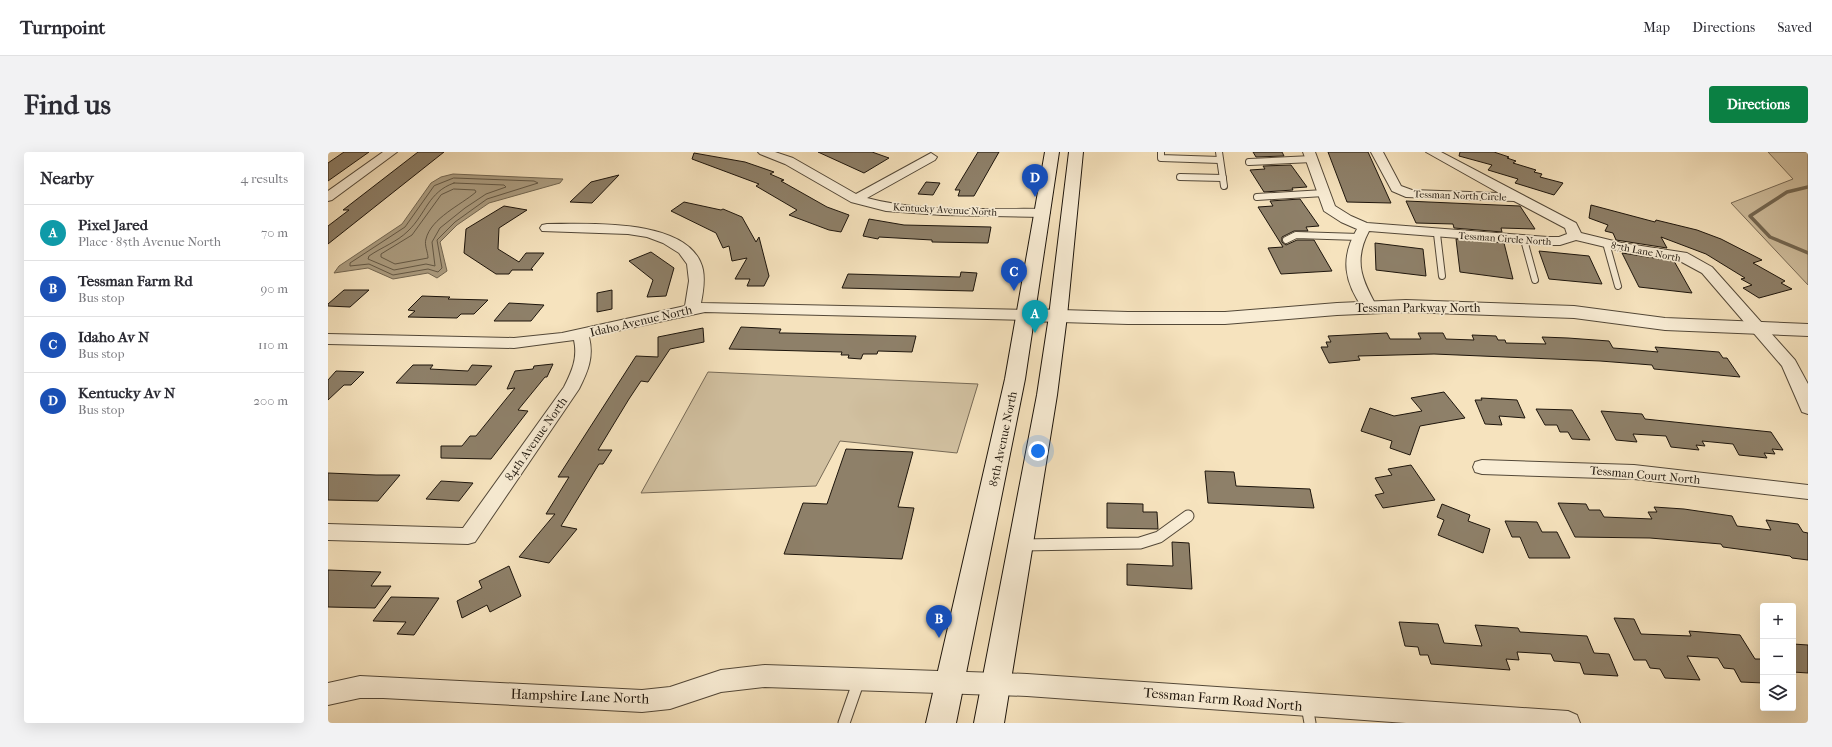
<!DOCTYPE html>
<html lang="en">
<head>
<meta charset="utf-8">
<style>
	:root { --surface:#fff; --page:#f2f2f3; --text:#2b2b33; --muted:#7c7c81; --line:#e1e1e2; --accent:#0b8043 }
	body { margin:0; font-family:"IM FELL French Canon",serif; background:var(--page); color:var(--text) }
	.controls { position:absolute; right:12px; bottom:12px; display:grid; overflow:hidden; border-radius:4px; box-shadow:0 4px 16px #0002 }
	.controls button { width:36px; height:36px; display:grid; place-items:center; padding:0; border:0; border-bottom:1px solid var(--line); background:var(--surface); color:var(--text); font:20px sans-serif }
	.you { position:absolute; left:710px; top:299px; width:14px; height:14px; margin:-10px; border:3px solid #fff; border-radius:50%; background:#1a73e8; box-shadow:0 0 0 6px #1a73e833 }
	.badge { display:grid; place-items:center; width:26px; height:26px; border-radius:50%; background:var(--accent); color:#fff; font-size:13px; font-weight:700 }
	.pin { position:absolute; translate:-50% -33px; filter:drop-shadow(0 1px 2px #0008) }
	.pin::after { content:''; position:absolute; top:21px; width:14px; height:12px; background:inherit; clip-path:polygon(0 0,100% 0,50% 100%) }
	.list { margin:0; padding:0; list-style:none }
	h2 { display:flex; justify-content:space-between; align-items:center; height:52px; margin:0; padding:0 16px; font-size:17px }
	h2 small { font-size:13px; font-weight:400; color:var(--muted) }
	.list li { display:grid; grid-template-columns:26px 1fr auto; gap:12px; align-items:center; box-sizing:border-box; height:56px; padding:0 16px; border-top:1px solid var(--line) }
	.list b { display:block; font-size:15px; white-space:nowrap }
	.list p { margin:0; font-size:13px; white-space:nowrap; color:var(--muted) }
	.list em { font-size:13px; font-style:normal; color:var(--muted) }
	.icon { flex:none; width:22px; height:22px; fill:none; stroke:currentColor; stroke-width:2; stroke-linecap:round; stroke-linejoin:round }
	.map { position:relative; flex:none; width:1480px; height:571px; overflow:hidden; border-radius:4px }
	header { display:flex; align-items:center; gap:24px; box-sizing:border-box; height:56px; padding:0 20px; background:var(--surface); border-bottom:1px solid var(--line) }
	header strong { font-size:19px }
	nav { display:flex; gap:22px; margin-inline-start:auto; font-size:14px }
	.intro { display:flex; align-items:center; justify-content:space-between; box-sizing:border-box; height:96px; padding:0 24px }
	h1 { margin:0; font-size:28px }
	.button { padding:10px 18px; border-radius:4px; background:var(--accent); color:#fff; font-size:14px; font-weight:700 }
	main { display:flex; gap:24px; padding:0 24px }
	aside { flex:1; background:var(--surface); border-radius:4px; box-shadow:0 4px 16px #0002 }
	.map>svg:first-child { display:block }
	.green { fill:#d1c0a0; stroke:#776a56 }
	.water { fill:#ac9d81; stroke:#736752 }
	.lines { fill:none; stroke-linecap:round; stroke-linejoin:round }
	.shore { stroke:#645946; stroke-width:1 }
	.stream { stroke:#736752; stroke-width:3.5 }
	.building { fill:#8e8069; stroke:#1d150c }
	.service-far1-casing { stroke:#534838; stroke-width:8 }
	.service-casing { stroke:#534838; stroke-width:13 }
	.minor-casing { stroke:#534838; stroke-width:2 }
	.tertiary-casing { stroke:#534838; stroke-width:2 }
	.secondary-casing { stroke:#1d150c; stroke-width:2 }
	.service-far1 { stroke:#f9edd5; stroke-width:6 }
	.service { stroke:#f9edd5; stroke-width:11 }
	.minor { fill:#f9edd5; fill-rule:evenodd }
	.tertiary { fill:#f9edd5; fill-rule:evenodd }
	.secondary { fill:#f9edd5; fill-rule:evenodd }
	.labels { text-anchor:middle; stroke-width:3.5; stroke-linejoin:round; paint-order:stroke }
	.far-street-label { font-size:10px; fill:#1d150c; stroke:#f9edd5 }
	.street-label { font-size:12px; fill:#1d150c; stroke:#f9edd5 }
	.near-street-label { font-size:14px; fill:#1d150c; stroke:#f9edd5 }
</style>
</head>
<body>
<header>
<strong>Turnpoint</strong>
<nav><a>Map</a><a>Directions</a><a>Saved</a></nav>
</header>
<div class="intro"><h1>Find us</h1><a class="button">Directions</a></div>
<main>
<aside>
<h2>Nearby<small>4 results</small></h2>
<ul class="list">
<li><span class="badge" style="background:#0f9aa8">A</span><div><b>Pixel Jared</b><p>Place · 85th Avenue North</p></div><em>70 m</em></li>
<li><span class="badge" style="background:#1a4fb4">B</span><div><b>Tessman Farm Rd</b><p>Bus stop</p></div><em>90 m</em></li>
<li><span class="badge" style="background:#1a4fb4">C</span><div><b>Idaho Av N</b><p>Bus stop</p></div><em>110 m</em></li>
<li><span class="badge" style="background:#1a4fb4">D</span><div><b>Kentucky Av N</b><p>Bus stop</p></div><em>200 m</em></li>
</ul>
</aside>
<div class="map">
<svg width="1480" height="571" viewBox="0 0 1480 571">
	<rect width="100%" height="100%" fill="#f6e3be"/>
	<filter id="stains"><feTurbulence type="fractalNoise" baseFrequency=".005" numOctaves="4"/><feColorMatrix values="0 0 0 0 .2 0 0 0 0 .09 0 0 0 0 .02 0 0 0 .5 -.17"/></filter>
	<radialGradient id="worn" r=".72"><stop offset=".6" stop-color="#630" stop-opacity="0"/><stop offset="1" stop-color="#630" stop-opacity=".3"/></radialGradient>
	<g class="green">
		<path d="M1440 0H1480V133L1403 51 1465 27Z"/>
		<path d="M380 220 650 232 629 301 512 289 488 334 313 341Z"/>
	</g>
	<path class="water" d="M125 22 235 27 232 31 161 51 129 73 112 90 119 119 109 126 100 121 65 127 40 116 6 121 11 114 74 72 103 31 113 25Z"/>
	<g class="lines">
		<g class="shore">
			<path d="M126 26 206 29 210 31 159 47 127 70 109 88 114 116 110 120 100 117 65 123 41 112 22 114V111L77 75 106 34Z"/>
			<path d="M126 31 176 33 178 35 158 42 137 56 112 76 104 90 107 114 98 112 66 118 40 107 41 104C54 95 69 90 80 79 98 62 100 40 126 31Z"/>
			<path d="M126 37 147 38 148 40C133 53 103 66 98 87 96 93 100 100 100 106L67 112 53 105V102L84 83 113 43Z"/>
		</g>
		<path class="stream" d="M1480 35 1459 40 1422 64 1442 85 1480 101"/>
	</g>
	<g class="building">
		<path d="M16 0H41L0 29V11Z"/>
		<path d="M90 0H116L0 92V74L21 58H15Z"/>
		<path d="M490 0H544L561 6 536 21Z"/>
		<path d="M650 0H671L646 44H630L632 38H627Z"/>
		<path d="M925 0H954L956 4 928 5Z"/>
		<path d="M1000 0H1040L1063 51 1019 50Z"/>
		<path d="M1132 0H1166L1181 5 1179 6 1188 9 1185 11 1208 18 1206 20 1214 22 1212 25 1235 31 1226 43 1187 31 1190 27 1160 18 1164 13 1131 4Z"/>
		<path d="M366 1 417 10 446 20 442 22 456 28 453 29 499 55 521 63 513 80 501 78 461 63 469 58 428 34 431 32 364 7Z"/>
		<path d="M963 13 979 35 964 36 965 38 936 40 922 18 937 17 935 14Z"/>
		<path d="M291 23 264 51 242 50 263 30Z"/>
		<path d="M598 30 612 31 605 43 590 42Z"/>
		<path d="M972 47 991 74 978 75 980 79H966L954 85V90L958 93 969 88H986L1004 119 953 122 940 96 955 95 930 55 945 54 942 49Z"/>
		<path d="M1078 49 1192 54 1207 77 1173 76 1174 80 1126 76 1125 72 1088 71Z"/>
		<path d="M356 50 393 58 395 57 414 65 428 90 431 85 441 124 436 134H419L422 127H407L419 106 404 109 401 94 395 96 388 81 343 59Z"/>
		<path d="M1263 53 1327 70 1328 68 1369 78 1393 87 1434 108 1425 111 1457 129 1453 131 1464 137 1431 146 1415 136 1424 133 1413 127 1417 126 1378 102 1333 85 1339 96 1288 88 1285 81 1277 79 1280 73 1261 66Z"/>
		<path d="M176 54 199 58 171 76 170 97 191 110 198 101H216L203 117 205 118H184L181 122H168L136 101 138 77Z"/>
		<path d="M541 67 576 73 663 75 660 91 604 90V88L551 85 550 87 535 84Z"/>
		<path d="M1128 87 1176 91 1185 127 1132 120Z"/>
		<path d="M1047 91 1095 97 1098 124 1048 118Z"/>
		<path d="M1211 99 1261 104 1274 132 1221 127Z"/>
		<path d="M323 100 346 116 338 144 319 145 325 128 301 109Z"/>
		<path d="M1294 101 1346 109 1364 141 1311 135Z"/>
		<path d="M633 120 649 121 645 139 514 136 520 122 632 125Z"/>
		<path d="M16 138H41L22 155 0 154V152Z"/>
		<path d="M284 138V157L269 160V141Z"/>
		<path d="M94 144 122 145 120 147 160 148 146 162H133L129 166 80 165 87 159 80 158Z"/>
		<path d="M181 151 199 152 216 153 203 169H166Z"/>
		<path d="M413 175 453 177 451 181H457L588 184 584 200 550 199 549 202H535L533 207 520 206 521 203H513L514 200 401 197Z"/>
		<path d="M375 176 376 190 342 197 320 230 313 229 301 247 270 298H284L275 312H271L233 374 249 377 221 411 191 405 227 362H218L241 325H230L308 204 330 205V185Z"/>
		<path d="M1059 181 1062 187H1093L1090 181H1115L1118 187 1146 188 1144 183 1168 184 1170 188H1177L1178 191 1218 192 1214 185 1240 186 1281 189 1285 196 1298 197 1330 200 1327 195 1391 200 1395 206H1399L1412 225 1326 217 1324 213 1272 209 1106 202 1030 204 1032 208 1001 211 993 195H1000L998 190H1003L1000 184Z"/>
		<path d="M225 212 219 225H217L190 258 200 259 163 307 113 306V294H134L142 284H148L187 236 179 237 187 219 205 217 206 214Z"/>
		<path d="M85 213H105L102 217 140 219 144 213 164 214 148 233 68 231Z"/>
		<path d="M8 219 36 220 23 233H16L0 248V228Z"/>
		<path d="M1116 240 1137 266 1092 274 1082 303 1062 296 1064 289 1033 279 1042 256 1066 264 1094 259 1083 246Z"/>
		<path d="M1153 246 1189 248 1197 266 1171 264 1174 273 1157 272 1147 248H1154Z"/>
		<path d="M1208 257 1244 258 1262 288 1244 287 1240 280H1232L1229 273H1217Z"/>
		<path d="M1273 259 1314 262 1317 267 1443 280 1455 298 1444 297 1447 302 1436 301 1439 306 1411 303 1405 292 1374 289 1377 294 1368 293 1371 298 1343 295 1338 284 1305 282 1309 290 1288 288Z"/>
		<path d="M518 297 585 300 570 355 586 356 574 407 456 402 475 351 499 352Z"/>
		<path d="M1083 313 1107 348 1055 356 1047 343 1056 341 1047 326 1064 323 1060 317Z"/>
		<path d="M877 319 906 320 908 334 982 337 986 356 880 351Z"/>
		<path d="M0 321 48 323H72L50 349 0 348Z"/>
		<path d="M113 329 145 331 131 349 98 347Z"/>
		<path d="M779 351 815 352V360H829L830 377 779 376Z"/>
		<path d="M1230 351 1258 352 1261 358H1272L1276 365 1324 367 1320 360H1329L1326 355 1356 357 1404 364 1409 374 1443 378 1438 368 1470 372 1475 380 1480 381V408L1464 406 1462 404 1395 395 1393 392 1322 386 1247 385Z"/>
		<path d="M1114 352 1142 363 1140 369 1162 377 1155 401 1110 383 1116 368 1109 365Z"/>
		<path d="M1177 369 1209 370 1214 380H1229L1242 406H1201L1192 385H1184Z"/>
		<path d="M844 390 861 391 864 437 799 433V412L845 414Z"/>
		<path d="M181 414 193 444 162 460 159 453 134 466 129 449 154 436 151 429Z"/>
		<path d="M0 418 53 420 43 434H63L47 456 0 455Z"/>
		<path d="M63 445 111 446 86 483 69 482 78 470 45 469Z"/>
		<path d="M1286 466 1306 467 1313 482 1363 484 1361 479 1412 483 1427 507H1435V531L1413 530 1406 517 1396 516 1390 506 1359 504 1372 528 1337 526 1332 517 1322 516 1318 508H1306Z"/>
		<path d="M1071 470 1110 472 1116 491 1154 494 1147 473 1190 476 1192 480 1259 484 1266 501 1281 502 1290 524 1256 522 1252 511 1226 509 1223 502 1189 500 1191 508 1178 507 1182 518 1103 512 1100 503H1092L1090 495 1077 494Z"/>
		<path d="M1465 492 1480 493V521L1465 520Z"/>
	</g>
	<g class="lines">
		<defs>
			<g id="service-far1">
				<path d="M833 0V6L892 8"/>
				<path d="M891 0 896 34"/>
				<path d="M921 10 984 7"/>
				<path d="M852 25 895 26"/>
				<path d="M929 45 996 41"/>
				<path d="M1109 82 1114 124"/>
				<path d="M958 88 968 83 1031 85"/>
				<path d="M1196 88 1207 128"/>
				<path d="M1278 91 1290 134"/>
			</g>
			<g id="service">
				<path d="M694 393 812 391 831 385 860 364"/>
				<path d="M979 554 982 571"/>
				<path d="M516 571 531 528"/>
			</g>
			<g id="minor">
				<path d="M55 0H69L4 48 0 49V39Z"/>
				<path d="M430 0H447L465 6 528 42 603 1 609 5 607 8 539 46C594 61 658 56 715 57L722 61 715 65 614 63 558 59 523 50 457 12 432 2Z"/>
				<path d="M975 0H987L1007 54 1023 64 1039 71 1220 85H1231L1239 82 1237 76 1186 49 1078 45 1064 39 1043 0H1055L1073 34 1084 38 1171 41 1098 0H1113L1248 71 1253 81 1294 91 1359 101 1384 115 1467 208 1480 232V262L1474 260 1454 214 1374 121 1350 108 1294 99 1248 88 1232 93H1220L1041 79C1025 109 1034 128 1049 155L1046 158H1036C1016 130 1012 106 1029 77L1013 70 996 59Z"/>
				<path d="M219 72C259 72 364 65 375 118 377 129 375 141 373 151L699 158 704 160 707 163 704 166 699 168 377 160 261 185C266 205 260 219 251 237L147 390 140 392 0 388V372L135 376 236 235C244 219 250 206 246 188L186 196 0 192V182L186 186 234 181 357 154 361 129 359 112 351 101 335 91 319 85 300 82 214 79 212 76 214 73Z"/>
				<path d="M1154 308 1306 313 1480 333V347L1306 327 1154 322 1147 320 1145 315 1147 310Z"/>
				<path d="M437 513 699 522 1240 559 1249 563 1252 571H1078L699 544 437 535 393 540 342 557 314 560 55 546H32L0 553V531L32 524 314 538 342 535 393 518Z"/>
			</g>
			<path id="tertiary" d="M1078 148 1246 154 1337 166 1480 172V184L1337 178 1246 166 1078 160 1009 163 897 172H800L699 169 692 167 690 163 692 159 699 157 800 160H897L1009 151Z"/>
			<g id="secondary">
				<path d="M717 0H731L697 227 628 571H598L677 227Z"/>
				<path d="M741 0H755L739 164 729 243 676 571H646L709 243 721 164Z"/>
			</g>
		</defs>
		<use href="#service-far1" class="service-far1-casing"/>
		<use href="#service" class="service-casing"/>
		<use href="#minor" class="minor-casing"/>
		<use href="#tertiary" class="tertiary-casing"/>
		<use href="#secondary" class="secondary-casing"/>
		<use href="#service-far1" class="service-far1"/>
		<use href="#service" class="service"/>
		<use href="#minor" class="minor"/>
		<use href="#tertiary" class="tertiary"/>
		<use href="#secondary" class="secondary"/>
	</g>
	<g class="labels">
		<g class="far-street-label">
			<text transform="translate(1132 43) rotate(2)" y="4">Tessman North Circle</text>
			<text transform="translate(617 57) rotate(3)" y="4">Kentucky Avenue North</text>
			<text transform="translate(1177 86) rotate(4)" y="4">Tessman Circle North</text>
			<text transform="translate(1318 99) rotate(11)" y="4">87th Lane North</text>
		</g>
		<g class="street-label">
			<text x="1090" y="160">Tessman Parkway North</text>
			<text transform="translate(313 169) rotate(-13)" y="4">Idaho Avenue North</text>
			<text transform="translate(208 287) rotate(-55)" y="4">84th Avenue North</text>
			<text transform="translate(675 287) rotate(-78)" y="4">85th Avenue North</text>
			<text transform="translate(1317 323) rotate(5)" y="4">Tessman Court North</text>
		</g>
		<g class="near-street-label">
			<text transform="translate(252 544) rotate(2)" y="5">Hampshire Lane North</text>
			<text transform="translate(895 547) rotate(5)" y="5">Tessman Farm Road North</text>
		</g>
	</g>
	<rect width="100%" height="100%" filter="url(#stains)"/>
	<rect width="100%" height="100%" fill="url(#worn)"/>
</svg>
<div class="controls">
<button>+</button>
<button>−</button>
<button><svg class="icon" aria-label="layers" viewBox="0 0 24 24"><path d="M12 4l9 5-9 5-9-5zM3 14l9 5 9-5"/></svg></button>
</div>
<div class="you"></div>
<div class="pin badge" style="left:707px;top:181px;background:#0f9aa8">A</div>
<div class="pin badge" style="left:611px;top:486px;background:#1a4fb4">B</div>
<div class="pin badge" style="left:686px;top:139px;background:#1a4fb4">C</div>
<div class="pin badge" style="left:707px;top:45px;background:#1a4fb4">D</div>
</div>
</main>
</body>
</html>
